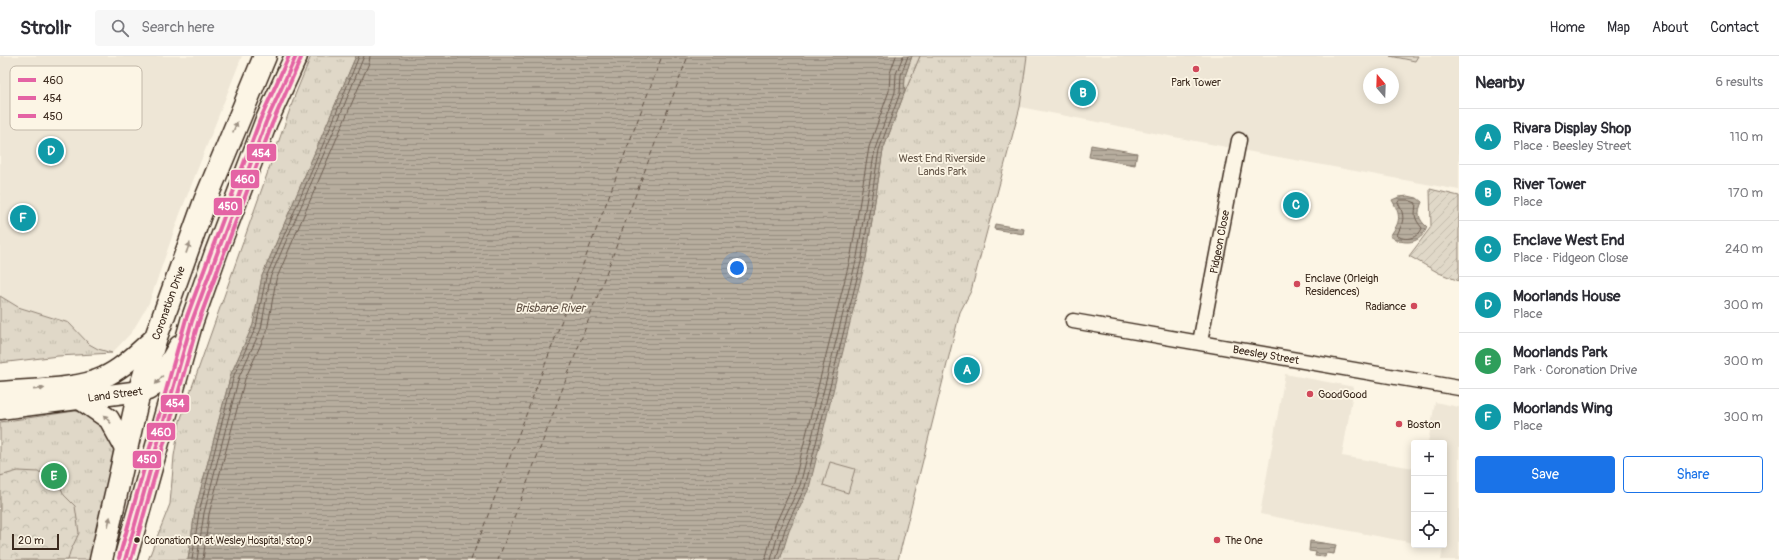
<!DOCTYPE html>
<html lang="en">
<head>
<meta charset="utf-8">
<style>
	:root { --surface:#fff; --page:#f7f7f7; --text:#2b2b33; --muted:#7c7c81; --line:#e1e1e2; --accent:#1a73e8 }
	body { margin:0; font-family:Pangolin,sans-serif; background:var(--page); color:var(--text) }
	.controls { position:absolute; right:12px; bottom:12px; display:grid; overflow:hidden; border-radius:4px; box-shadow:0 2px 10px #0003 }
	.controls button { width:36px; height:36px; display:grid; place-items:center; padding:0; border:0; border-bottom:1px solid var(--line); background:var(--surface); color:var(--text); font:20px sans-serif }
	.compass { position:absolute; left:1363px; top:12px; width:36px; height:36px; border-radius:50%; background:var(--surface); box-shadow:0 2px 10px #0003; rotate:341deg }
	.scale { position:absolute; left:12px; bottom:10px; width:47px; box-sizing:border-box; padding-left:4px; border:2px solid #3b2a1e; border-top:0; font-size:11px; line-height:14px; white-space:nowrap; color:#3b2a1e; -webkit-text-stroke:3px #fcf5e5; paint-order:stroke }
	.you { position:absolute; left:737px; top:212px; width:14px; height:14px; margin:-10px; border:3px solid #fff; border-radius:50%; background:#1a73e8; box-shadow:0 0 0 6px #1a73e833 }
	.badge { display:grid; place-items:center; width:26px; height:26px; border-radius:50%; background:var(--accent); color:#fff; font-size:13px; font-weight:700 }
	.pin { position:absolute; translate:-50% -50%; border:2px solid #fff; box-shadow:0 1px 4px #0006 }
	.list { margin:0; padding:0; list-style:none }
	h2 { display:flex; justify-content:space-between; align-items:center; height:52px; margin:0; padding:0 16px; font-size:17px }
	h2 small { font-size:13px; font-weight:400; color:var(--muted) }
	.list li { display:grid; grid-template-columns:26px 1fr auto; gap:12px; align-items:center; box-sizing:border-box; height:56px; padding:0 16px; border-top:1px solid var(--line) }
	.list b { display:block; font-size:15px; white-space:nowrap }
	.list p { margin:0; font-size:13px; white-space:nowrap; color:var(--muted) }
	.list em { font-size:13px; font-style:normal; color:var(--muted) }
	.actions { display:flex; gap:8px; padding:12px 16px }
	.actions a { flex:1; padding:9px 0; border:1px solid var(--accent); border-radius:4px; text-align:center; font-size:14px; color:var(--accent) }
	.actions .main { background:var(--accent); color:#fff }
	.icon { flex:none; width:22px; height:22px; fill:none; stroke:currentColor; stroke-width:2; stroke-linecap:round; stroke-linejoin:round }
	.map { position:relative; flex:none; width:1459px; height:504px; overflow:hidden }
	header { display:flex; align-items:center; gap:24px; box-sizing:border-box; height:56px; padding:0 20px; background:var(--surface); border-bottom:1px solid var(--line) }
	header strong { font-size:19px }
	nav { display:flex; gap:22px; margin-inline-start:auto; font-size:14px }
	.search { width:280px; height:36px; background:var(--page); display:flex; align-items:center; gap:10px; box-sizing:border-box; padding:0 14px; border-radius:4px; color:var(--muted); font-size:15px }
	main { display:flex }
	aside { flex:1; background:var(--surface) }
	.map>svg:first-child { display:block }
	.built { fill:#eee6d6; fill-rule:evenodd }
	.grass { fill:url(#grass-tufts); stroke:#8e8173 }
	.forest { fill:url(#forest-crowns); stroke:#8e8173 }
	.wetland { fill:url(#wetland-marsh); stroke:#8e8173 }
	.garden { fill:url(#garden-furrows); stroke:#8e8173 }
	.pitch { fill:#e0d8c8; stroke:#8e8173 }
	.water { fill:url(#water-rules); stroke:#85796b }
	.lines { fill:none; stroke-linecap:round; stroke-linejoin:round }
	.shore { stroke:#6d5e51; stroke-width:1 }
	.ferry { stroke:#605144; stroke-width:1; stroke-dasharray:5 4; stroke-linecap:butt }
	.street-casing { stroke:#3b2a1e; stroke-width:17 }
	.secondary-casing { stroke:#3b2a1e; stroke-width:23 }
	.highway-casing { stroke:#3b2a1e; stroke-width:25 }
	.street { stroke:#fcf5e5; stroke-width:14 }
	.secondary { stroke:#fcf5e5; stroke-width:20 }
	.highway { stroke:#fcf5e5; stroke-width:22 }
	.bus-1-casing { stroke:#fcf5e5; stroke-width:7 }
	.bus-2-casing { stroke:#fcf5e5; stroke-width:7 }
	.bus-3-casing { stroke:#fcf5e5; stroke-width:7 }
	.bus-1 { stroke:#e463a4; stroke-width:4 }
	.bus-2 { stroke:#e463a4; stroke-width:4 }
	.bus-3 { stroke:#e463a4; stroke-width:4 }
	.oneway { fill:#9c9082 }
	.poi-dot { fill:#d1495b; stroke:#fcf5e5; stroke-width:1.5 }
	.bus-dot { fill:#3b2a1e; stroke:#fcf5e5; stroke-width:1.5 }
	.labels { text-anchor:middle; stroke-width:3.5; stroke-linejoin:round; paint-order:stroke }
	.bus-label { font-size:10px; fill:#3b2a1e; stroke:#fcf5e5; text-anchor:start }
	.poi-label { font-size:11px; fill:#3b2a1e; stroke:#fcf5e5; text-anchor:start }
	.park-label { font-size:11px; fill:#645648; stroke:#fcf5e5 }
	.street-label { font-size:11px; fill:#3b2a1e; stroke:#fcf5e5 }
	.water-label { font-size:12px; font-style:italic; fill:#605144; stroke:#fcf5e5 }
	.key { fill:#fcf5e5; stroke:#c2b8a9; stroke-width:1 }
	.key-label { font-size:11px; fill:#3b2a1e }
	.line-badge { stroke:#fcf5e5; stroke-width:1.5 }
	.badge-label { font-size:11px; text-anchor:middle; font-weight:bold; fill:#fff }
</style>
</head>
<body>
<header>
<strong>Strollr</strong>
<div class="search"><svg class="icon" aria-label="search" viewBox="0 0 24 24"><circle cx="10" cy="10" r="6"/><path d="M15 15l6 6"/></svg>Search here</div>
<nav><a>Home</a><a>Map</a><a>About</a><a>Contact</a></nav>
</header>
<main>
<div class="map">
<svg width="1459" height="504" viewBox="0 0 1459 504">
	<defs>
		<pattern id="grass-tufts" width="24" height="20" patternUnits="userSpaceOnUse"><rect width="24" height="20" fill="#e0d8c8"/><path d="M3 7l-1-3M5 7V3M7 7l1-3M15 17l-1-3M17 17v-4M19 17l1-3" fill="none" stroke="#c1baab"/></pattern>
		<pattern id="forest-crowns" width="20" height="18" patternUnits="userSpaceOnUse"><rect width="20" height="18" fill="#e0d8c8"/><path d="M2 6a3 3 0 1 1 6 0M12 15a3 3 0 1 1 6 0" fill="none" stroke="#c1baab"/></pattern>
		<pattern id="wetland-marsh" width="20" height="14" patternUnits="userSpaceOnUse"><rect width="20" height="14" fill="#e0d8c8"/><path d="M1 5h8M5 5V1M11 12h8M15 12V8" fill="none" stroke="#c1baab"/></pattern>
		<pattern id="garden-furrows" width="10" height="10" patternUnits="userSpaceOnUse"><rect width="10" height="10" fill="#e0d8c8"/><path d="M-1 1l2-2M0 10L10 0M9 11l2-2" fill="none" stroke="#c1baab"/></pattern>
		<pattern id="water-rules" width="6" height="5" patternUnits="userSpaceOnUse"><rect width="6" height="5" fill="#b7ad9e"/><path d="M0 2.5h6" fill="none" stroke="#968d80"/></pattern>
	</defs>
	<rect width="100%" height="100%" fill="#fcf5e5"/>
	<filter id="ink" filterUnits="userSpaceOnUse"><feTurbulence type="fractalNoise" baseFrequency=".025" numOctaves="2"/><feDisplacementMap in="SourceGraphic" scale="8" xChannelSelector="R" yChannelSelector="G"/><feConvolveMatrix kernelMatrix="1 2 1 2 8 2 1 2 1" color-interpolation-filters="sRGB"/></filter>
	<g filter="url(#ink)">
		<g class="built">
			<path d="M0 0H242L180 158 149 247 132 276 112 297 98 293 89 288 69 267 18 251 0 240Z"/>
			<path d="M1027 0H1390L1415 5 1418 0H1459V134L1262 98 1020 51ZM1369 18H1393V42H1369Z"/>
			<path d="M1285 318 1354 331 1342 400 1414 412V487L1260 458Z"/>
			<path d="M1435 346 1459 351V504H1441L1443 492 1426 489H1444V387H1428Z"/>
		</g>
		<g class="grass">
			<path d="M311 0H356L262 220 253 269 231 318 195 455 188 504H148L170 448 174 400 180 365 295 39Z"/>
			<path d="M920 0H1027L1020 51 971 235 960 256 898 504H780L866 202 883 94 904 38Z"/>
			<path d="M1390 0H1418L1415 5Z"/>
			<path d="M0 240 18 251 69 267 89 288 98 293 112 297 58 300 0 307Z"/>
			<path d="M75 355 93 359 114 385 113 401 104 440 93 504H0V366Z"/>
		</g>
		<path class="forest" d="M18 415 39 416 56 421 64 439 75 450 79 477 70 496 68 504H0V420Z"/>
		<path class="wetland" d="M912 0H920L904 38 905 20Z"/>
		<path class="garden" d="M1430 133 1459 140V225L1439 217 1409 200 1431 171Z"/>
		<path class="pitch" d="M830 406 855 413 848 437 823 429Z"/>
		<g class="water">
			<path d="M356 0H912L905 20 904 38 883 94 866 202 809 432 789 475 780 504H188L195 455 231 318 253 269 262 220Z"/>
			<path d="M1091 89 1137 97 1135 109 1089 101Z"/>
			<path d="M1408 140 1417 142 1422 146C1417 157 1418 163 1427 171 1421 188 1404 190 1390 180 1401 165 1401 160 1392 144L1399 141Z"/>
			<path d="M995 168 1024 173 1023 178 994 173Z"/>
			<path d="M1310 485 1336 489 1334 498 1326 497 1325 501 1315 500 1316 496 1309 495Z"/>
		</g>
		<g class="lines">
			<g class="shore">
				<path d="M1400 144H1408L1416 147C1415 159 1413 161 1422 172 1419 182 1404 186 1397 179 1403 166 1406 161 1398 147Z"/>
				<path d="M192 504 199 456 234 319 256 271 266 221 331 70 359 0"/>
				<path d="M197 504 204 457 239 321 261 273 270 222 335 72 364 0"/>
				<path d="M203 504 209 458 245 323 267 275 276 224 369 7 370 0"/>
				<path d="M765 504 775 469 794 427 851 199 869 91 889 35 890 17 896 0"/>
				<path d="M771 504 780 471 800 429 857 201 875 93 895 36 896 18 903 0"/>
				<path d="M776 504 785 473 805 431 862 202 879 94 900 37 901 19 908 0"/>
			</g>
			<g class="ferry">
				<path d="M471 504 662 0"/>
				<path d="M498 504 688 0"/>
			</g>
			<defs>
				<g id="street">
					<path id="s1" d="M1073 265 1459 332"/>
					<path id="s2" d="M1200 286 1239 84"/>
				</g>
				<g id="secondary">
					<path d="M0 336C30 333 77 334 104 321 124 312 139 295 156 281"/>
					<path d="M80 343 109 363 125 392"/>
					<path id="s3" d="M0 353 148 334 157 328 179 290"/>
				</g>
				<g id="highway">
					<path id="s4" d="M101 504 139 336 156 281 205 145 265 0"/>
					<path d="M125 504 192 265 216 197 266 66 296 0"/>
				</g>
			</defs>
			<use href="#street" class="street-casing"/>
			<use href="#secondary" class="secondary-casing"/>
			<use href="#highway" class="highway-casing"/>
			<use href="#street" class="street"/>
			<use href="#secondary" class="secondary"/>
			<use href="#highway" class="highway"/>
			<defs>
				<path id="bus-1" d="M125 504 192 265 266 66 296 0"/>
				<path id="bus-2" d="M131 504 198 267 272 68 301 2"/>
				<path id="bus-3" d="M119 502 186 263 260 64 289 0"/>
			</defs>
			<use href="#bus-1" class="bus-1-casing"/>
			<use href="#bus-2" class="bus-2-casing"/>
			<use href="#bus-3" class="bus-3-casing"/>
			<use href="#bus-1" class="bus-1"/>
			<use href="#bus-2" class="bus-2"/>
			<use href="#bus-3" class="bus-3"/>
		</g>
		<defs><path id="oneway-solid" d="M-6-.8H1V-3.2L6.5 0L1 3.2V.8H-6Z"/></defs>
		<g class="oneway">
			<use href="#oneway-solid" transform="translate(235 71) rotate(-68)"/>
			<use href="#oneway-solid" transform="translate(188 192) rotate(-70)"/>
			<use href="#oneway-solid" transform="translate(159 324) rotate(130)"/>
			<use href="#oneway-solid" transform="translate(39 333) rotate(-6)"/>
			<use href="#oneway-solid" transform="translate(107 363) rotate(-133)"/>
			<use href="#oneway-solid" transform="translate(109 466) rotate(-78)"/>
		</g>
	</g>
	<g class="poi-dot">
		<circle cx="1196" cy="13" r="4"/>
		<circle cx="1297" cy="228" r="4"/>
		<circle cx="1414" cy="250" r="4"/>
		<circle cx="1310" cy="338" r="4"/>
		<circle cx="1399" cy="368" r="4"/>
		<circle cx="1217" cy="484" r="4"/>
	</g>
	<circle class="bus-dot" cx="137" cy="484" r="3.5"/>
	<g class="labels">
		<g class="bus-label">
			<text x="144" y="488">Coronation Dr at Wesley Hospital, stop 9</text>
		</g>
		<g class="poi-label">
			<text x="1196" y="30" text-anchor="middle">Park Tower</text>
			<text x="1305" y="226">Enclave (Orleigh<tspan x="1305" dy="13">Residences)</tspan></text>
			<text x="1406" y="254" text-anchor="end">Radiance</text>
			<text x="1318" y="342">GoodGood</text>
			<text x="1407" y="372">Boston</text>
			<text x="1225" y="488">The One</text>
		</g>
		<g class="park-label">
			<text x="942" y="106">West End Riverside<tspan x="942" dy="13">Lands Park</tspan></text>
		</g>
		<g class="street-label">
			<text dy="4" stroke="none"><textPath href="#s2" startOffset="102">Pidgeon Close</textPath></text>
			<text dy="4" stroke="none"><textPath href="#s4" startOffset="266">Coronation Drive</textPath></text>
			<text dy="4" stroke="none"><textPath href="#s1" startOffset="196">Beesley Street</textPath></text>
			<text dy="4" stroke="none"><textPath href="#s3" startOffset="116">Land Street</textPath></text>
		</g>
		<g class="water-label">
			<text x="550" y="256">Brisbane River</text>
		</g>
	</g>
	<rect x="10" y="10" width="132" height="64" rx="6" class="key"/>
	<rect x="18" y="22" width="18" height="4" fill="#e463a4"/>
	<rect x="18" y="40" width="18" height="4" fill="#e463a4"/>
	<rect x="18" y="58" width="18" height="4" fill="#e463a4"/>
	<g class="key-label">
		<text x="43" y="28">460</text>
		<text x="43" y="46">454</text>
		<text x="43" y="64">450</text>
	</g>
	<g class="line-badge">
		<rect x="246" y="87" width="31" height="19" rx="4" fill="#e463a4"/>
		<rect x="230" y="113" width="30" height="20" rx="4" fill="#e463a4"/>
		<rect x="213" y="141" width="30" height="19" rx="4" fill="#e463a4"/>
		<rect x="160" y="338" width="30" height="19" rx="4" fill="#e463a4"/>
		<rect x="146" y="366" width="30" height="19" rx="4" fill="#e463a4"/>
		<rect x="132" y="394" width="30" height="19" rx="4" fill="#e463a4"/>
	</g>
	<g class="badge-label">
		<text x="261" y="101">454</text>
		<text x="245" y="127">460</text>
		<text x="228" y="154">450</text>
		<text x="175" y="351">454</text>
		<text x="161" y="380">460</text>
		<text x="147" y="407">450</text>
	</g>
</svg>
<div class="controls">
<button>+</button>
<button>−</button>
<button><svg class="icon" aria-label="locate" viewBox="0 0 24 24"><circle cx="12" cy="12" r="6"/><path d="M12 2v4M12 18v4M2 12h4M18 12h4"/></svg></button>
</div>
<svg class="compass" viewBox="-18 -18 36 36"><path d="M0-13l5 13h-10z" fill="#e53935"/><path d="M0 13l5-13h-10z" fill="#7c7c81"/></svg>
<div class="scale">20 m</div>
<div class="you"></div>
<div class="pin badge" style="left:967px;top:314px;background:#0f9aa8">A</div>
<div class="pin badge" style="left:1083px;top:37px;background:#0f9aa8">B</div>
<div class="pin badge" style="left:1296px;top:149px;background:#0f9aa8">C</div>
<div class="pin badge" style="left:51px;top:95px;background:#0f9aa8">D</div>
<div class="pin badge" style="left:54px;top:420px;background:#2e9e5b">E</div>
<div class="pin badge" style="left:23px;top:162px;background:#0f9aa8">F</div>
</div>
<aside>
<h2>Nearby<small>6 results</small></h2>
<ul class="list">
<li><span class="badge" style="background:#0f9aa8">A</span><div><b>Rivara Display Shop</b><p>Place · Beesley Street</p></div><em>110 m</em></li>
<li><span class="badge" style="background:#0f9aa8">B</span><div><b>River Tower</b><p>Place</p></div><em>170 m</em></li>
<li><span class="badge" style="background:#0f9aa8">C</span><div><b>Enclave West End</b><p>Place · Pidgeon Close</p></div><em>240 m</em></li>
<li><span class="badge" style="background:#0f9aa8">D</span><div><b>Moorlands House</b><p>Place</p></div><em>300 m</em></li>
<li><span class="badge" style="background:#2e9e5b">E</span><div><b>Moorlands Park</b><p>Park · Coronation Drive</p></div><em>300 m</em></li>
<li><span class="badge" style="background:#0f9aa8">F</span><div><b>Moorlands Wing</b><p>Place</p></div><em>300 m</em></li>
</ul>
<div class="actions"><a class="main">Save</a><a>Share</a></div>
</aside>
</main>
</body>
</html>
